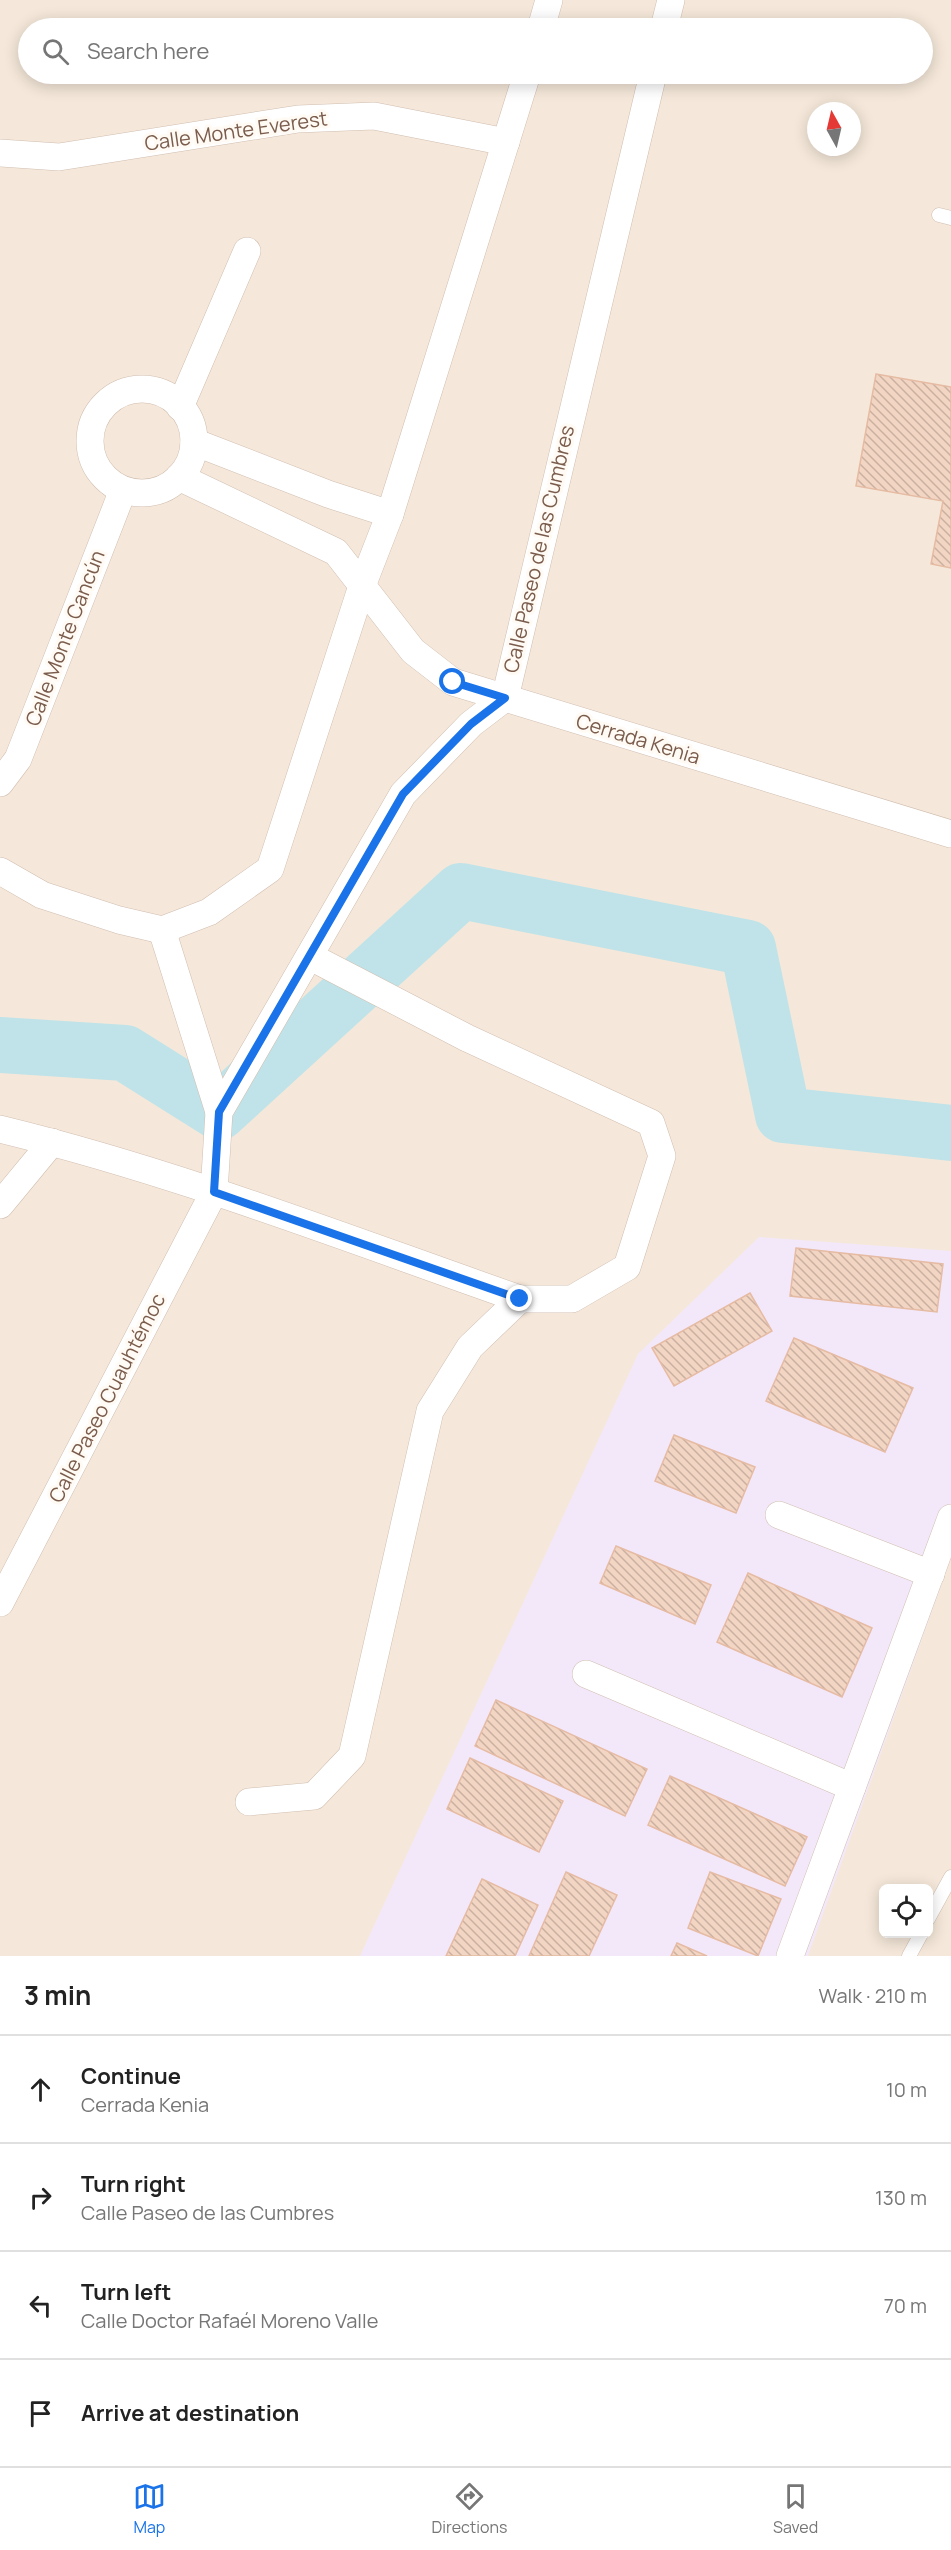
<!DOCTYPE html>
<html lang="en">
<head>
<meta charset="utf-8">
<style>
	:root { --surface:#fff; --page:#f6f6f6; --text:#222; --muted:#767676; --line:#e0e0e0; --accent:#1a73e8 }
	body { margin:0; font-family:Manrope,sans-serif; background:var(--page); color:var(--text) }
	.controls { position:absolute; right:18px; bottom:18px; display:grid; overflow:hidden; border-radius:9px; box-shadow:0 3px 15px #0003 }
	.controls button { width:54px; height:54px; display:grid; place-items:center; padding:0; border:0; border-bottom:2px solid var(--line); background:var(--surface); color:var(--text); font:30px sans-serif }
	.compass { position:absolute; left:807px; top:102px; width:54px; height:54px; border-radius:50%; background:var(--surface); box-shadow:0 3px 15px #0003; rotate:352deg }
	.stop { position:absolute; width:18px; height:18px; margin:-14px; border:4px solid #1a73e8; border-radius:50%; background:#fff }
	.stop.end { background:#1a73e8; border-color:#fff; box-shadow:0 2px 6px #0008 }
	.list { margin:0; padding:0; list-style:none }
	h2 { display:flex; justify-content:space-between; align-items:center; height:78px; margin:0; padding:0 24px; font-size:26px }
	h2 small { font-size:20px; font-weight:400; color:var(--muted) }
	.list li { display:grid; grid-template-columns:39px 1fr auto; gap:18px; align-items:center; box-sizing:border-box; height:108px; padding:0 24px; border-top:2px solid var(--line) }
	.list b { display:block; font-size:22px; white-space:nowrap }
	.list p { margin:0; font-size:20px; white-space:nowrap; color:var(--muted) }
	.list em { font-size:20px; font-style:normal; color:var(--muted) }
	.icon { flex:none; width:33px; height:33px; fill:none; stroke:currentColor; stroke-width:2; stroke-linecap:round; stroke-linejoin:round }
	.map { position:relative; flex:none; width:951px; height:1956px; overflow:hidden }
	.search { position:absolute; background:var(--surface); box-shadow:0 3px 15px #0003; left:18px; right:18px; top:18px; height:66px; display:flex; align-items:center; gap:15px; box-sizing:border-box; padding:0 21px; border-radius:33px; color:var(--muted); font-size:22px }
	.sheet { height:510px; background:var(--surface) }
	nav { display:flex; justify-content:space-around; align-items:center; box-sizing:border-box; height:84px; border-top:2px solid var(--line); background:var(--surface); font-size:16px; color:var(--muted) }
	nav a { display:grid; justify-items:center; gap:3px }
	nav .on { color:var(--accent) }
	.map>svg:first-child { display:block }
	.residential { fill:#f5e8da; fill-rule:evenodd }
	.education { fill:#f3e8fa }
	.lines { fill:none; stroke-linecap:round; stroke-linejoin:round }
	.river { stroke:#bfe3e8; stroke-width:56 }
	.building { fill:url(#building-back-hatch); stroke:#e6bba3; stroke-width:1.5 }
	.lane-casing { stroke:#d1beb0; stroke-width:15 }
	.street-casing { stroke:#d1beb0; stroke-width:28 }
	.lane { stroke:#fff; stroke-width:14 }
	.street { stroke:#fff; stroke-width:27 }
	.route { stroke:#1a73e8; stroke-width:8 }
	.labels { text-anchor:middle; stroke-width:6; stroke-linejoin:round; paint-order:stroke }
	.street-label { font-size:20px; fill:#7a5c4d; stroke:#fffaf3 }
</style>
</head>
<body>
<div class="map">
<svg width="951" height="1956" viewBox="0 0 951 1956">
	<defs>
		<pattern id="building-back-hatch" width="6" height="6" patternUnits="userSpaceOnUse" patternTransform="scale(1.5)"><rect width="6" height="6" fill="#f3d5c3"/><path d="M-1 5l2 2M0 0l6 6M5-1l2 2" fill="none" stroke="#cab0a1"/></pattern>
	</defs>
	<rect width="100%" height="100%" fill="#fdf6ec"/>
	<path class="residential" d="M0 0H951V1956H0ZM28 28H922V74H28ZM816 111H852V147H816ZM884 1888H928V1934H884Z"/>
	<path class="education" d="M759 1237 951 1251V1558L808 1956H360L638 1354Z"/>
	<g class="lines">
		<path class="river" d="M0 1045 125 1053 219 1112 461 891 748 948 783 1115 951 1133"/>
	</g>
	<g class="building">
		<path d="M876 374 951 387V568L931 564 943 501 856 486Z"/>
		<path d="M796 1248 943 1264 937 1312 790 1296Z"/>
		<path d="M750 1293 772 1331 674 1386 652 1348Z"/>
		<path d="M794 1338 913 1388 885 1452 766 1401Z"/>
		<path d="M674 1435 755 1467 736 1513 655 1481Z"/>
		<path d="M616 1546 711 1585 695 1624 600 1583Z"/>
		<path d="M748 1573 872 1628 842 1697 717 1642Z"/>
		<path d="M496 1700 647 1769 625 1816 475 1746Z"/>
		<path d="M470 1758 563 1801 539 1852 447 1809Z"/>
		<path d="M670 1776 807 1837 785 1886 648 1825Z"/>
		<path d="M566 1872 617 1895 589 1956H529Z"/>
		<path d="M710 1872 781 1899 758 1956 688 1928Z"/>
		<path d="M482 1879 538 1905 515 1956H446Z"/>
		<path d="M677 1943 707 1956H671Z"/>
	</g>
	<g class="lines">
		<defs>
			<g id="lane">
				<path d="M939 215 951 218"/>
				<path d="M928 1919 951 1877"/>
				<path d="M909 1956 921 1934"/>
			</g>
			<g id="street">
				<path d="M541 28 549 0"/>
				<path d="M664 28 671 0"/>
				<path d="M0 153 59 157 298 119 374 116 506 142"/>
				<circle cx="142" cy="441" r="52"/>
				<path d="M180 407 247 251"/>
				<path d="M194 442 328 494 390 514"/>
				<path d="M179 477 336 552 413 651 453 682 951 834"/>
				<path d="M0 783 18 759 123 490"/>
				<path d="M0 871 42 895 119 920 162 930 209 912 270 869 362 586 390 514 527 74"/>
				<path d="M162 930 219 1112"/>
				<path d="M0 1129C177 1172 348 1239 520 1299H572L627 1267 662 1156 651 1123 467 1038 311 957"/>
				<path d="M0 1205 52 1142"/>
				<path d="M779 1515 931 1574"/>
				<path d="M0 1603 214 1192 219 1112 403 794 471 724 505 698 653 74"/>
				<path d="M586 1674 852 1787"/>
				<path d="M249 1802 314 1796 352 1756 430 1411 470 1347 520 1299"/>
				<path d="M790 1956 951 1518"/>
			</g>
		</defs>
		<use href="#lane" class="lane-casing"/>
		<use href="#street" class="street-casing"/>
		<use href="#lane" class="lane"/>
		<use href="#street" class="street"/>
	</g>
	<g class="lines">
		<path class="route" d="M453 682 505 698 471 724 403 794 219 1112 214 1192 520 1299"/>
	</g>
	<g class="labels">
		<g class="street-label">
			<text transform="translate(236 131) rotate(-8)" y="7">Calle Monte Everest</text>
			<text transform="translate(539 549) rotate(-77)" y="7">Calle Paseo de las Cumbres</text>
			<text transform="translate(65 638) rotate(-69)" y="7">Calle Monte Cancún</text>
			<text transform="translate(638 739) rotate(17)" y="7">Cerrada Kenia</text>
			<text transform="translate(107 1398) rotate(-63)" y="7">Calle Paseo Cuauhtémoc</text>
		</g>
	</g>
</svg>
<div class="controls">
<button><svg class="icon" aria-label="locate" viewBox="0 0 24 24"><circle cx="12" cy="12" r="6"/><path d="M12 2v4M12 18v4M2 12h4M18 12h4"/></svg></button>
</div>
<svg class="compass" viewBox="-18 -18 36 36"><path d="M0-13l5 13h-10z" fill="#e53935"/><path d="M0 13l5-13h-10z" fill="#767676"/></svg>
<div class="stop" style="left:453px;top:682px"></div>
<div class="stop end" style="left:520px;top:1299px"></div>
<div class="search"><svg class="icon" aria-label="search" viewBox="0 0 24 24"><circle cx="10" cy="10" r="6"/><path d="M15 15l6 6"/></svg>Search here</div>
</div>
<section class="sheet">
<h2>3 min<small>Walk · 210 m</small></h2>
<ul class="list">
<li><svg class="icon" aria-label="ahead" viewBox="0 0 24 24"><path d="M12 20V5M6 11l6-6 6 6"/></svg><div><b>Continue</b><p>Cerrada Kenia</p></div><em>10 m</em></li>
<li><svg class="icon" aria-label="right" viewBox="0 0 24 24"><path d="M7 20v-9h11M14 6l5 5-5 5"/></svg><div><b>Turn right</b><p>Calle Paseo de las Cumbres</p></div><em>130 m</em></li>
<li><svg class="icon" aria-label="left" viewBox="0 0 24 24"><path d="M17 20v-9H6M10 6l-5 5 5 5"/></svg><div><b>Turn left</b><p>Calle Doctor Rafaél Moreno Valle</p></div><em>70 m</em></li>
<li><svg class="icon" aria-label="arrive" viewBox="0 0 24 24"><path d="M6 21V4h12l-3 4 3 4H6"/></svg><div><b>Arrive at destination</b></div></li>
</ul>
</section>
<nav>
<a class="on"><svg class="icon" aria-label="map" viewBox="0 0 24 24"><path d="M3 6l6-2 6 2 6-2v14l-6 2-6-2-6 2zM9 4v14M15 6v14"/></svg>Map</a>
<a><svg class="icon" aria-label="directions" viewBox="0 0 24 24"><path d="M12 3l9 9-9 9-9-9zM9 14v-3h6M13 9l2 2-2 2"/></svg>Directions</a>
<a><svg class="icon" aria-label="saved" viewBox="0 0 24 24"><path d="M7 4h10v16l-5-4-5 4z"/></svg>Saved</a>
</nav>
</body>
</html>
